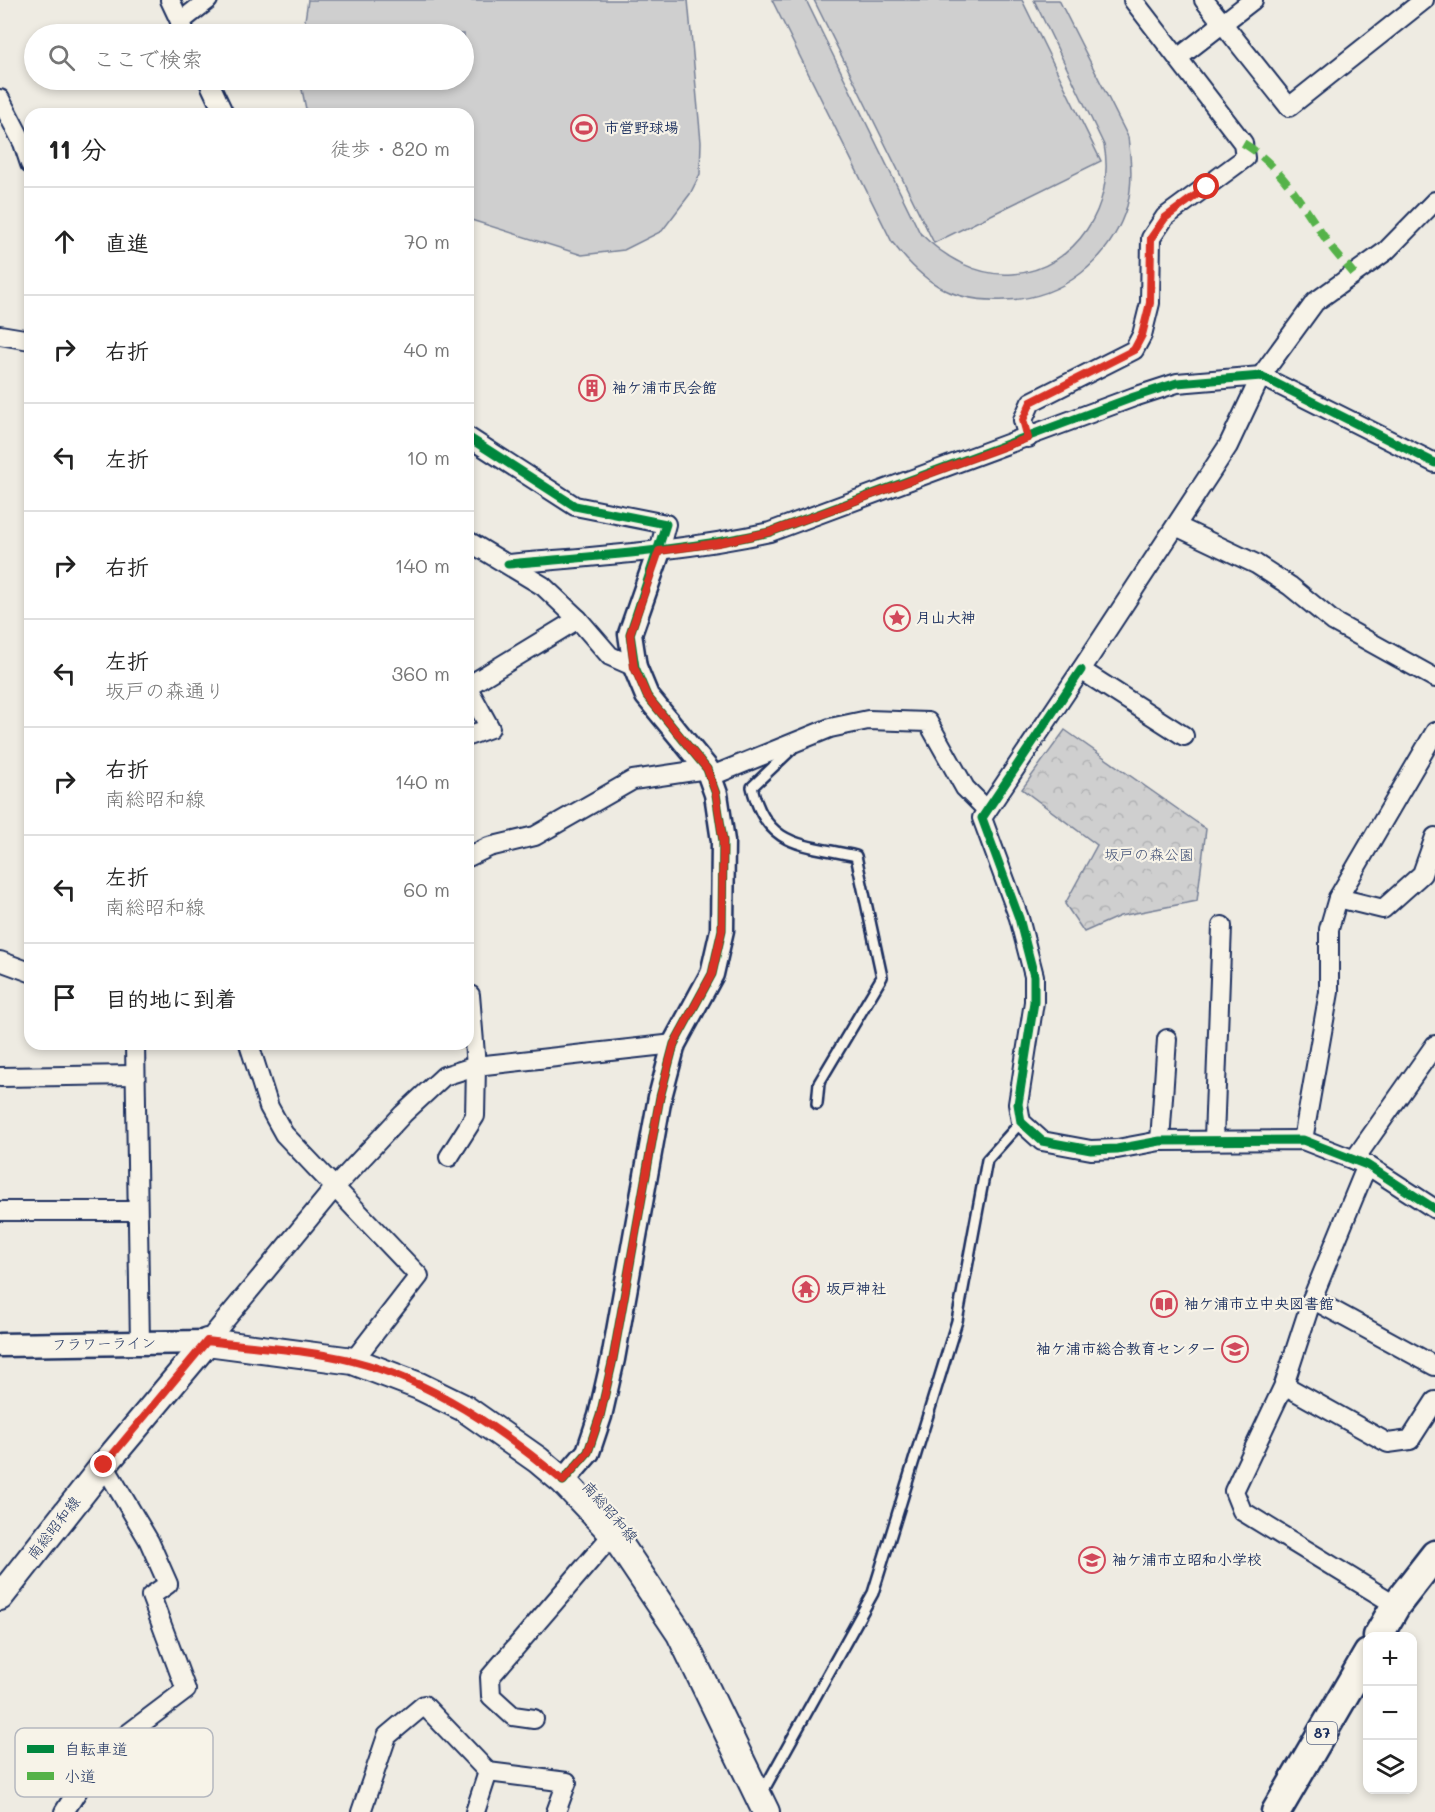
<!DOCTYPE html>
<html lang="ja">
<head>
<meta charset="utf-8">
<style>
	:root { --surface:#fff; --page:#f6f6f6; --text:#222; --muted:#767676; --line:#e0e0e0 }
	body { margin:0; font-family:Mali,"Klee One",sans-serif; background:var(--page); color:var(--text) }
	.controls { position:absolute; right:18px; bottom:18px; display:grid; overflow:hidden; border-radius:12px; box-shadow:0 3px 9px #0003 }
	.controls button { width:54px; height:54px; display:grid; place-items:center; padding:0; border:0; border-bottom:2px solid var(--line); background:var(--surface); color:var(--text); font:30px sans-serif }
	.stop { position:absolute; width:18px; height:18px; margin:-14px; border:4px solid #d93025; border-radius:50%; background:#fff }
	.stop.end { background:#d93025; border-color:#fff; box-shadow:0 2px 6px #0008 }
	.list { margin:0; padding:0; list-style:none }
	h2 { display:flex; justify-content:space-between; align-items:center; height:78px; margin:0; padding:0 24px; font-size:26px }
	h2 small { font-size:20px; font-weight:400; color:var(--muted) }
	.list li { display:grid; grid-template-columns:39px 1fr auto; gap:18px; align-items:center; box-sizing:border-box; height:108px; padding:0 24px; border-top:2px solid var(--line) }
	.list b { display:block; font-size:22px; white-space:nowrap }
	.list p { margin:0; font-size:20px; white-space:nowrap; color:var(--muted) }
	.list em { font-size:20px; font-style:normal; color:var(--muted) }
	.icon { flex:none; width:33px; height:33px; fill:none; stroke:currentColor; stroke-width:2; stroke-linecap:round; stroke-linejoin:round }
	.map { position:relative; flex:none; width:1435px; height:1812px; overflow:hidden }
	.search { position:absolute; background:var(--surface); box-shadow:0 3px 9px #0003; left:24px; top:24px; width:450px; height:66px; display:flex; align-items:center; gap:15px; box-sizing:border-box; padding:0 21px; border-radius:33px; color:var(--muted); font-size:22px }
	.panel { position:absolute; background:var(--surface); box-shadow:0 3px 9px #0003; left:24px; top:108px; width:450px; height:942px; border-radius:18px }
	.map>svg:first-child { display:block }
	.green { fill:#cfcfcf; stroke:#757f96; stroke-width:1.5 }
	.park { fill:url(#park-crowns); stroke:#757f96; stroke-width:1.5 }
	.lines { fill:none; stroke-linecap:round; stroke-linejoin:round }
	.service-casing { stroke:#1b2f5e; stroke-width:14 }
	.minor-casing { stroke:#1b2f5e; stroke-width:22 }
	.tertiary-casing { stroke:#1b2f5e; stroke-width:27 }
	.secondary-casing { stroke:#1b2f5e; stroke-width:30 }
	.primary-casing { stroke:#1b2f5e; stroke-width:33 }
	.service { stroke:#f7f3e8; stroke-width:9 }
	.minor { stroke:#f7f3e8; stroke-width:18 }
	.tertiary { stroke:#f7f3e8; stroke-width:22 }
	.secondary { stroke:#f7f3e8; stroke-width:26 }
	.primary { stroke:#f7f3e8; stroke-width:28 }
	.quiet { stroke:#55b248; stroke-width:8; stroke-dasharray:15 8; stroke-linecap:butt }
	.cycleway-casing { stroke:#f7f3e8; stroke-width:13 }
	.cycleway { stroke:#00873e; stroke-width:9 }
	.route { stroke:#d93025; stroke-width:8 }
	.labels { text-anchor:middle; stroke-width:4.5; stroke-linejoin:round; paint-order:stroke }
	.shield { fill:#f7f3e8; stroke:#5d6a87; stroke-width:1.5 }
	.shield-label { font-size:14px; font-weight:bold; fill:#1b2f5e }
	.poi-label { font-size:15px; font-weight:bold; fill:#1b2f5e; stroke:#f7f3e8; text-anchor:start }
	.park-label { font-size:15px; fill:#3f4f75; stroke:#f7f3e8 }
	.street-label { font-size:15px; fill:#1b2f5e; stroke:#f7f3e8 }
	.key { fill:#f7f3e8; stroke:#b5b8bf; stroke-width:1.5 }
	.key-label { font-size:16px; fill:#1b2f5e }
</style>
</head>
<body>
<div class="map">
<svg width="1435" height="1812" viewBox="0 0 1435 1812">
	<defs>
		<pattern id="park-crowns" width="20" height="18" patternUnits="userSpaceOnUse" patternTransform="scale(1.5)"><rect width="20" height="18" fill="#cfcfcf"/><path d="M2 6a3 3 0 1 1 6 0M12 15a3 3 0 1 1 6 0" fill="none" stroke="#b1b2b4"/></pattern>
	</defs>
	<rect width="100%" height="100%" fill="#eeebe2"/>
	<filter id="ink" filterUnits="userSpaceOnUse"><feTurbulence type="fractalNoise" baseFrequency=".0167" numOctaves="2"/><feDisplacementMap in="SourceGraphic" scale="12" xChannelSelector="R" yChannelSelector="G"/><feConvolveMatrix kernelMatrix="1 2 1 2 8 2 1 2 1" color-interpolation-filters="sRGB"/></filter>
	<g filter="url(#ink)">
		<g class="green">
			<path d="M308 0H688L701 142 700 174 690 194 662 231 624 250 582 255 468 219V114H307L300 80H464V34H303Z"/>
			<path d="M772 0H806L920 233C944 257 977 277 1013 274 1076 269 1116 204 1104 145L1034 0H1059L1128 137C1131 160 1133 184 1127 206 1110 261 1062 299 1005 300 983 301 957 298 938 286 919 275 905 259 892 242Z"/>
			<path d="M814 0H1022L1101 161 934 243Z"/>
		</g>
		<path class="park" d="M1065 730 1206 829 1197 901 1120 916 1084 932 1065 904 1097 845 1022 789Z"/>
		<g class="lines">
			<defs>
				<g id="service">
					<path d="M792 749 752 787C766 848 803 844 856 856L882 977 819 1083 817 1104"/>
					<path d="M762 1793 873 1593 957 1321 987 1160 1021 1122"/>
				</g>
				<g id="minor">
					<path d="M170 0 186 34"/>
					<path d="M1204 0 1289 107 1424 0"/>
					<path d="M180 22 208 0"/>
					<path d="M1178 58 1253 0"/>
					<path d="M208 80 224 114"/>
					<path d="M0 99 23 143 30 164"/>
					<path d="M0 335 30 340"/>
					<path d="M468 437 575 506 666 524 659 551"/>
					<path d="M1028 438 1023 420 1031 402 1134 350 1142 335 1150 303 1151 238 1165 217 1245 158 1243 143 1133 0"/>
					<path d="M1176 526 1256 564 1290 586 1334 622 1435 678"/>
					<path d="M468 541 543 586 578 619 610 656 635 667"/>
					<path d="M508 564C596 556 684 551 770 532L1134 397 1177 383 1261 376 1435 463"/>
					<path d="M1081 670 982 818 1019 918 1034 976V1002L1018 1104 1021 1122 1042 1141 1091 1150 1117 1149 1160 1141 1303 1140 1367 1165 1435 1209"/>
					<path d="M468 686 578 619"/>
					<path d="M468 688 490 728 468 736"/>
					<path d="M1184 736 1081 670 1228 446 1261 376 1315 302 1386 251 1435 201"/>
					<path d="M709 777 830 728 868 720 928 722 965 788 987 810"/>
					<path d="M468 857 489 847 535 836 633 780 707 769"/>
					<path d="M1338 898 1383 909 1422 874 1435 837"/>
					<path d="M0 961 30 972"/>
					<path d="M135 1044 140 1343"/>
					<path d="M249 1044 269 1107 284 1134 419 1276 353 1361"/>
					<path d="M0 1077 134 1075"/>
					<path d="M1214 1138 1222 926"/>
					<path d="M1303 1140 1329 992V929L1338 898 1435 732"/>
					<path d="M1160 1141 1167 1039"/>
					<path d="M449 1157 475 1116 476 1066 470 995"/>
					<path d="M1354 1160 1435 1045"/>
					<path d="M1367 1165 1312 1299 1284 1385 1234 1491 1242 1511 1396 1605"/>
					<path d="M0 1211H136"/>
					<path d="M1312 1299 1435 1366"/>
					<path d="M207 1342 336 1186 403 1114 444 1076 476 1066 674 1044"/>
					<path d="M1284 1385 1388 1443 1410 1440 1435 1401"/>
					<path d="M534 1719 513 1716 491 1696 490 1677 613 1534"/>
					<path d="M64 1812 89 1773 117 1742 186 1690 151 1596 168 1584 149 1541 104 1465"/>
					<path d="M361 1812 387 1736 424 1705 488 1772 567 1782 556 1812"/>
					<path d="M475 1812 488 1772"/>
				</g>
				<g id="tertiary">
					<path d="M0 1345 207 1342"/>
					<path d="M563 1481 588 1452 600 1416 613 1359 660 1097 674 1044 712 974 722 930 723 841 716 794 707 769 647 696 635 667 630 634 659 551"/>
				</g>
				<path id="secondary" d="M0 1597 104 1465 207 1342 353 1361 419 1386 464 1408 538 1460 563 1481 613 1534 680 1634 766 1812"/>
				<g id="primary">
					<path d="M1378 1636 1396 1605 1435 1555"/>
					<path d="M1276 1812 1368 1654"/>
				</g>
			</defs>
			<use href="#service" class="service-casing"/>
			<use href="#minor" class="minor-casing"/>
			<use href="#tertiary" class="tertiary-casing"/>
			<use href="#secondary" class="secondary-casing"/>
			<use href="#primary" class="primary-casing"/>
			<use href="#service" class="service"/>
			<use href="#minor" class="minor"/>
			<use href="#tertiary" class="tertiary"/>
			<use href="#secondary" class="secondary"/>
			<use href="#primary" class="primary"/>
			<path class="quiet" d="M1243 143C1280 165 1301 203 1325 238 1333 251 1344 262 1354 274"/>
			<defs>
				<g id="cycleway">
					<path d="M468 437 575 506 666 524 630 634 635 667 647 696 707 769 716 794 723 841 722 930 712 974 674 1044 660 1097 613 1359 600 1416 588 1452 563 1481"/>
					<path d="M508 564C596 556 684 551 770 532L1134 397 1177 383 1261 376 1435 463"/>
					<path d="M1081 670 982 818 1019 918 1034 976V1002L1018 1104 1021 1122 1042 1141 1091 1150 1117 1149 1160 1141 1303 1140 1367 1165 1435 1209"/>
				</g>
			</defs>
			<use href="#cycleway" class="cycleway-casing"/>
			<use href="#cycleway" class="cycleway"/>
		</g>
	</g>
	<g class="lines" filter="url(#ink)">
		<path class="route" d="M104 1465 207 1341C252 1347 310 1350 353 1361 432 1381 501 1429 563 1481L588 1452 600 1416 613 1359 660 1097 674 1044 712 974 722 930 723 841 716 794 707 769 647 696 634 667 630 634 659 551 718 543 770 532 1028 438 1023 420 1031 402 1134 350 1142 335 1150 303 1151 238 1165 218 1207 187"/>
	</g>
	<defs>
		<symbol id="stadium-ring" viewBox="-11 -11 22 22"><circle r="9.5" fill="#f7f3e8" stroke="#d1495b" stroke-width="1.5"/><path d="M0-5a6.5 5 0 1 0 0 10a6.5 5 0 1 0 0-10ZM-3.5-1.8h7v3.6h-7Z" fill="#d1495b"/></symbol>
		<symbol id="building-ring" viewBox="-11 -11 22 22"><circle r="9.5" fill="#f7f3e8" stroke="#d1495b" stroke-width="1.5"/><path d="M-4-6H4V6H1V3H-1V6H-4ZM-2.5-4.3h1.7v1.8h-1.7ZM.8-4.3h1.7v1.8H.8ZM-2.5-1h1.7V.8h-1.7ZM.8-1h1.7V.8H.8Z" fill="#d1495b"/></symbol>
		<symbol id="sight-ring" viewBox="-11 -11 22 22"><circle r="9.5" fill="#f7f3e8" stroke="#d1495b" stroke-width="1.5"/><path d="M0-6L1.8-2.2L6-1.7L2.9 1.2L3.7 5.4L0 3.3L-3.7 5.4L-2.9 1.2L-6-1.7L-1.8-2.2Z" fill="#d1495b"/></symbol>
		<symbol id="temple-ring" viewBox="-11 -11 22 22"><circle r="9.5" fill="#f7f3e8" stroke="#d1495b" stroke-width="1.5"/><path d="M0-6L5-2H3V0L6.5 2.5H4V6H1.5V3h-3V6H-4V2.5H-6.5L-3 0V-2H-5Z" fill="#d1495b"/></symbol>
		<symbol id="library-ring" viewBox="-11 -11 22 22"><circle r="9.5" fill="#f7f3e8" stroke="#d1495b" stroke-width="1.5"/><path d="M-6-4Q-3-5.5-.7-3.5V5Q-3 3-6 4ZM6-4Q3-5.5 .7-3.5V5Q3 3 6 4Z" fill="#d1495b"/></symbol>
		<symbol id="school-ring" viewBox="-11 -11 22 22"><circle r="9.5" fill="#f7f3e8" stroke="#d1495b" stroke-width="1.5"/><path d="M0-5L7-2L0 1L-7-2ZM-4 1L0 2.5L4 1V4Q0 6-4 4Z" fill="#d1495b"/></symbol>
	</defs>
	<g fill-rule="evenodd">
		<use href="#stadium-ring" x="569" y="113" width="30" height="30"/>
		<use href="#building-ring" x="577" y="373" width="30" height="30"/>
		<use href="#sight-ring" x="882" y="603" width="30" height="30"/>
		<use href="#temple-ring" x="791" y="1274" width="30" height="30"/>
		<use href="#library-ring" x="1149" y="1289" width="30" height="30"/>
		<use href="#school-ring" x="1220" y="1334" width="30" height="30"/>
		<use href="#school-ring" x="1077" y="1545" width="30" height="30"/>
	</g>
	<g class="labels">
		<rect class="shield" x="1307" y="1722" width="30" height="22" rx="4.5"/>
		<g class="shield-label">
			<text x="1322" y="1738">87</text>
		</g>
		<g class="poi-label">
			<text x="604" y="133">市営野球場</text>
			<text x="612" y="393">袖ケ浦市民会館</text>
			<text x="916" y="623">月山大神</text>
			<text x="826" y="1294">坂戸神社</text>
			<text x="1184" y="1309">袖ケ浦市立中央図書館</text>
			<text x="1216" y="1354" text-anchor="end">袖ケ浦市総合教育センター</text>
			<text x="1112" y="1565">袖ケ浦市立昭和小学校</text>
		</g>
		<g class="park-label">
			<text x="1149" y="860">坂戸の森公園</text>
		</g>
		<g class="street-label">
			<text transform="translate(104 1344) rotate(-1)" y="5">フラワーライン</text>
			<text transform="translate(610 1512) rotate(49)" y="5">南総昭和線</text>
			<text transform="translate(54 1528) rotate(-52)" y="5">南総昭和線</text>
		</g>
	</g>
	<rect x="15" y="1728" width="198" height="69" rx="9" class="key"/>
	<rect x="27" y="1745" width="27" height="8" fill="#00873e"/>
	<rect x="27" y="1772" width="27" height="8" fill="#55b248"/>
	<g class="key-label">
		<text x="64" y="1755">自転車道</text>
		<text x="64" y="1782">小道</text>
	</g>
</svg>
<div class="controls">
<button>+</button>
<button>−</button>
<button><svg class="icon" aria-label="layers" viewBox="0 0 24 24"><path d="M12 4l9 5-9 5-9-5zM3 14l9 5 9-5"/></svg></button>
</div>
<div class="stop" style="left:1207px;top:187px"></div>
<div class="stop end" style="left:104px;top:1465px"></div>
<div class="search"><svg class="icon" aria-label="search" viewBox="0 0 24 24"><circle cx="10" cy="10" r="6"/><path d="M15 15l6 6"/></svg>ここで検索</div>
<section class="panel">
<h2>11 分<small>徒歩 · 820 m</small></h2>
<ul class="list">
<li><svg class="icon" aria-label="ahead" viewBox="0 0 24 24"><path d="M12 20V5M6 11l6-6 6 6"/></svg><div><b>直進</b></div><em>70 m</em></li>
<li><svg class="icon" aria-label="right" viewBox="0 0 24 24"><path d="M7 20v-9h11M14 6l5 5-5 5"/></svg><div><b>右折</b></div><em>40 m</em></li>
<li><svg class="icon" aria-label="left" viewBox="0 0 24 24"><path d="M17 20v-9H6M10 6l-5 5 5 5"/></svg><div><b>左折</b></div><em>10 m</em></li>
<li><svg class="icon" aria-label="right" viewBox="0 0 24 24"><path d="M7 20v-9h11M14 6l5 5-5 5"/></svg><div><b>右折</b></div><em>140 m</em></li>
<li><svg class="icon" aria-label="left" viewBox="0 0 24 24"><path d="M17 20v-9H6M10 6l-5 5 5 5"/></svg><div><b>左折</b><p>坂戸の森通り</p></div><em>360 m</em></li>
<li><svg class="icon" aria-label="right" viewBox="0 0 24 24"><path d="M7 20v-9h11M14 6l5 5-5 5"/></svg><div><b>右折</b><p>南総昭和線</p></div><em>140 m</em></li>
<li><svg class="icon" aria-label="left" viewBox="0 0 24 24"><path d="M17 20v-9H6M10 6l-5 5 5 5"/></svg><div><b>左折</b><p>南総昭和線</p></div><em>60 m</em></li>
<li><svg class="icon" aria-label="arrive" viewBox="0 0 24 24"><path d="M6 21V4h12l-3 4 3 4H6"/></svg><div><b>目的地に到着</b></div></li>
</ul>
</section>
</div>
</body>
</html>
